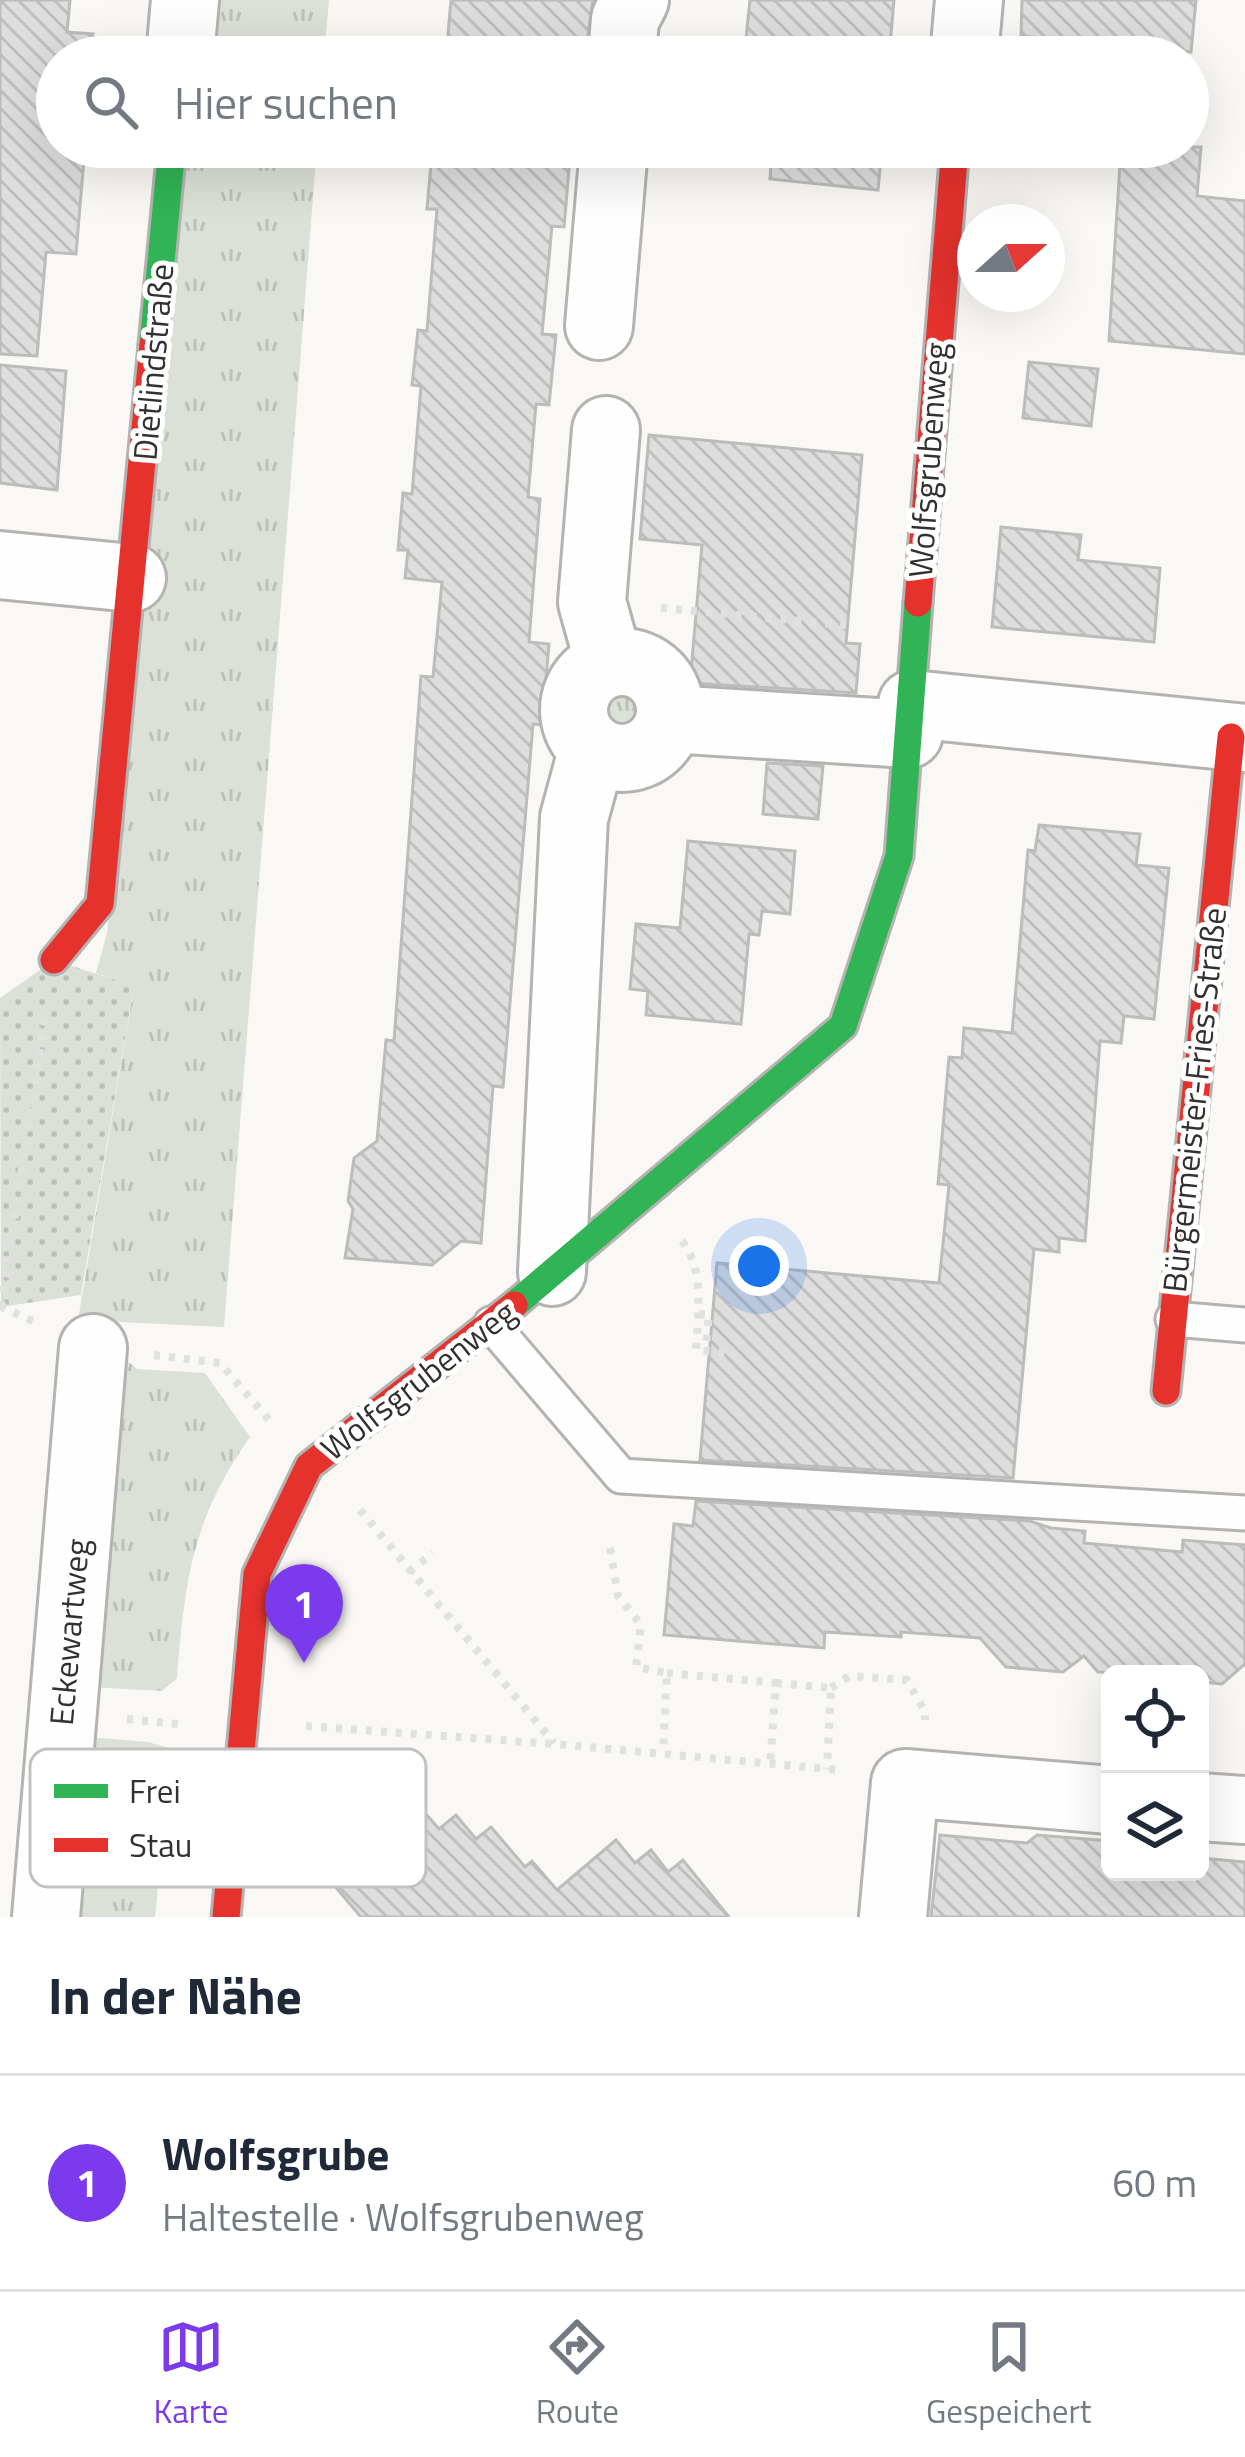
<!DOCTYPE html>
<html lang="de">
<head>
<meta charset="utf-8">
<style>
	:root { --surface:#fff; --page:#f6f6f7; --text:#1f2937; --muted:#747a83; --line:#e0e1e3; --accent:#7c3aed }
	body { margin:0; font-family:"Titillium Web",sans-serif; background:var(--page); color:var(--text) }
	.controls { position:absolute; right:36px; bottom:36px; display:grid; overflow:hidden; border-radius:18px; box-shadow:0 12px 48px #0002 }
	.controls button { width:108px; height:108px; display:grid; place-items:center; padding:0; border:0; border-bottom:3px solid var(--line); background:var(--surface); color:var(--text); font:60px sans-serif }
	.compass { position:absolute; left:957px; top:204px; width:108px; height:108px; border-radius:50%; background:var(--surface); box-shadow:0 12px 48px #0002; rotate:69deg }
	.you { position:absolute; left:759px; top:1266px; width:42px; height:42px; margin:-30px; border:9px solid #fff; border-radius:50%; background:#1a73e8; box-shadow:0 0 0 18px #1a73e833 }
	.badge { display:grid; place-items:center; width:78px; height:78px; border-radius:50%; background:var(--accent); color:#fff; font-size:39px; font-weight:700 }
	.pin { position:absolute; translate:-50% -99px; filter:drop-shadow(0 3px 6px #0008) }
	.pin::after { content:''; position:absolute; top:63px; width:42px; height:36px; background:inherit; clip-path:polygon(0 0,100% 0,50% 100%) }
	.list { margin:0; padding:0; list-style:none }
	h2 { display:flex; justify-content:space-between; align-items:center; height:156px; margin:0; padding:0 48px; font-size:51px }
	h2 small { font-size:39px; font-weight:400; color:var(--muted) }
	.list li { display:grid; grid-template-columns:78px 1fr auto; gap:36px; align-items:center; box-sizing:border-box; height:216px; padding:0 48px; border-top:3px solid var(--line) }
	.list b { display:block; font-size:45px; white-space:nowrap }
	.list p { margin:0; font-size:39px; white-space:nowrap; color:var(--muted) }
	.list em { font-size:39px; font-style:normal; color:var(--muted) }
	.icon { flex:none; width:66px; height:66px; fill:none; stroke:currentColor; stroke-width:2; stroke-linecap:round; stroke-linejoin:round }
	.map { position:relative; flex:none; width:1245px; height:1917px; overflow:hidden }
	.search { position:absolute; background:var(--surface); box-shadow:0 12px 48px #0002; left:36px; right:36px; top:36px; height:132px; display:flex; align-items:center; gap:30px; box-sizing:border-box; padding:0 42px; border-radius:66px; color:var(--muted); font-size:45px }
	.sheet { height:372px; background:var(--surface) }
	nav { display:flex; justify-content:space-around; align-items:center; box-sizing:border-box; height:168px; border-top:3px solid var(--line); background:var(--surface); font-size:33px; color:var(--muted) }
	nav a { display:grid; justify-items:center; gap:6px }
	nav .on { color:var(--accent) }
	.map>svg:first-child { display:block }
	.grass { fill:url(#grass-tufts) }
	.park { fill:url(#park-dots) }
	.building { fill:url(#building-back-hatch); stroke:#bcbcbb; stroke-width:3 }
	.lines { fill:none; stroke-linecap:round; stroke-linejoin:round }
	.lane-casing { stroke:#b5b3b1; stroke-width:39 }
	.street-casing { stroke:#b5b3b1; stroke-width:72 }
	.fast-casing { stroke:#b5b3b1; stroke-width:33 }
	.jam-casing { stroke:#b5b3b1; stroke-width:33 }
	.path { stroke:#e1e1e0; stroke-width:8; stroke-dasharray:6 9; stroke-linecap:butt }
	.lane { stroke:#fefefe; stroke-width:33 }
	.street { stroke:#fefefe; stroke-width:66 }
	.fast { stroke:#30b455; stroke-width:27 }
	.jam { stroke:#e5322d; stroke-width:27 }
	.labels { text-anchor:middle; stroke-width:10; stroke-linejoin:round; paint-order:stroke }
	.street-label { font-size:33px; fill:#32312f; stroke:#fff }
	.key { fill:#fff; stroke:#c2c1c1; stroke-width:3 }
	.key-label { font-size:33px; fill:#32312f }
</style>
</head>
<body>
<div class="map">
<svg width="1245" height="1917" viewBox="0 0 1245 1917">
	<defs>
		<pattern id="grass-tufts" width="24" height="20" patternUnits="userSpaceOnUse" patternTransform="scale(3)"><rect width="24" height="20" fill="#dce1d7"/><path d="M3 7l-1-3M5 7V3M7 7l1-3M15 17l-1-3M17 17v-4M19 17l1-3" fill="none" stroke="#bdc2b9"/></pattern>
		<pattern id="park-dots" width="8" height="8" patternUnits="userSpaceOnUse" patternTransform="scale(3)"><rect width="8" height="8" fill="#dce1d7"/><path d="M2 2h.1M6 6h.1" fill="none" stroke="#bdc2b9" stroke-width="1.8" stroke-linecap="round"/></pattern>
		<pattern id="building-back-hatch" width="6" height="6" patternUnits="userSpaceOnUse" patternTransform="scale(3)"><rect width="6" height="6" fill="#dfdede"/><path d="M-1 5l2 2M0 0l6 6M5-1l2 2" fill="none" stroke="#c0bfbf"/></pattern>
	</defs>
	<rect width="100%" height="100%" fill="#faf8f5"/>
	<g class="grass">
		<path d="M198 0H329L324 57H193Z"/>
		<path d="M184 147H317L224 1327 78 1320 134 987 96 973 107 933Z"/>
		<path d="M625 662 656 674 670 702 654 747 624 759 576 723C571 679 590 677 625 662Z"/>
		<path d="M122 1363H130L137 1369 205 1373 250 1437C192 1519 185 1580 177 1678L162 1691 89 1687Z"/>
		<path d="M100 1738 148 1742 169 1748 171 1763 155 1917H61L88 1739Z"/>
	</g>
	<path class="park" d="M54 960 134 986 81 1295 1 1307 0 998Z"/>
	<g class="building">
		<path d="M0 0H70L67 32 93 34 91 57H57V147H85L76 254 46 252 37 356 0 354Z"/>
		<path d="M451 0H593L585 57H446Z"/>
		<path d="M750 0H894L889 57H744Z"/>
		<path d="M1022 0H1196L1191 52 1021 36Z"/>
		<path d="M438 147H558L557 156 570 158 564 227 552 226 542 334 556 335 549 405 536 404 528 497 540 499 529 642 549 644 542 725 533 724 503 1087 493 1086 481 1243 461 1241 432 1265 345 1258 353 1209 348 1201 354 1158 377 1141 386 1040 394 1041 421 676 433 677 442 582 405 578 408 550H398L403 493 412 494 421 386 412 385 418 330 427 331 437 209H427L432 152 438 153Z"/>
		<path d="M772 147H882L878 190 770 179Z"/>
		<path d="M1121 147H1201L1197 196 1245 201V354L1109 341Z"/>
		<path d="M1029 362 1098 369 1091 426 1023 418Z"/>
		<path d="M0 365 66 371 57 490 0 483Z"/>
		<path d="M649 435 862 455 846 643 860 644 856 693 690 683 702 545 640 539Z"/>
		<path d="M1001 527 1081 535 1078 560 1160 568 1154 642 992 627Z"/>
		<path d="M767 763 823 766 818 819 763 814Z"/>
		<path d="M1039 825 1140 834 1136 865 1169 868 1154 1019 1124 1016 1121 1043 1100 1041 1085 1241 1059 1238V1252L1034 1249 1013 1478 700 1460 717 1263 939 1283 949 1185 938 1184 949 1057 962 1058 964 1028 1012 1033 1028 850 1035 851Z"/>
		<path d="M688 841 795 851 790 914 762 911 759 935 749 934 741 1024 646 1015 648 991 630 989 636 924 680 928Z"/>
		<path d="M696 1501 1030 1521 1051 1528 1085 1531 1084 1543 1182 1552 1183 1540 1245 1545V1664L1222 1684 1200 1682V1674L1098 1672 1084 1656 1063 1672 1006 1667 980 1638 901 1632V1637L825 1632 824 1648 664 1635 674 1524 693 1526Z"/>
		<path d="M389 1809 407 1830 425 1813 439 1829 456 1815 476 1839 491 1827 525 1867 532 1861 557 1890 616 1840 635 1863 651 1850 668 1872 683 1860 729 1917H361L320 1869Z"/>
		<path d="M940 1835 1027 1843 1037 1835 1110 1841V1872H1200V1858L1245 1862V1917H931Z"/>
	</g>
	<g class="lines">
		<defs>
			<g id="lane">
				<path d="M1173 1319 1245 1325"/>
				<path d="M491 1324 621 1476 1245 1513"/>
			</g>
			<g id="street">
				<path d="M180 57 185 0"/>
				<path d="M622 57 625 19 635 0"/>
				<path d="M964 57 969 0"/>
				<path d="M599 326 614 147"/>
				<path d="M606 430 592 602 609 663"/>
				<path d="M0 565 132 578"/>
				<circle cx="622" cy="710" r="48"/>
				<path d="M912 704 1245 738"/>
				<path d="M670 719 909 734"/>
				<path d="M552 1272 574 818 593 748"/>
				<path d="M1200 1807 1245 1810"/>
				<path d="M46 1917 93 1348"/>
				<path d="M893 1917 905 1783 1110 1800"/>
			</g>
			<g id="fast">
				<path d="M153 345 172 147"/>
				<path d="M514 1305 843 1026 899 856 918 603"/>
			</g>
			<g id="jam">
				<path d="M918 603 955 147"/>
				<path d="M54 960 100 904 153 345"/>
				<path d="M1166 1391 1231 737"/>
				<path d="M226 1917 257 1574 309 1466 514 1305"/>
			</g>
		</defs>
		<use href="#lane" class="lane-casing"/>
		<use href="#street" class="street-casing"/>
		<use href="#fast" class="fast-casing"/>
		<use href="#jam" class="jam-casing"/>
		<g class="path">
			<path d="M661 608 855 626"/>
			<path d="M682 1241C705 1271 698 1313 696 1350L736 1354"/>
			<path d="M0 1306 37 1323"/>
			<path d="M1 1307 45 1018"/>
			<path d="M699 1314 709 1315 706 1344"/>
			<path d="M154 1355 220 1363 269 1420"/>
			<path d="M360 1510 554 1743"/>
			<path d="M610 1548 618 1596 641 1625 636 1667 667 1673 663 1753"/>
			<path d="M409 1572 433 1553"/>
			<path d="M667 1673 776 1683 770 1764"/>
			<path d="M776 1683 831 1688 827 1769"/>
			<path d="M831 1688 849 1676 907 1680 925 1712V1720"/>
			<path d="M127 1719 178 1724"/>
			<path d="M306 1726 554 1744 841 1770"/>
		</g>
		<use href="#lane" class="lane"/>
		<use href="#street" class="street"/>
		<use href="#fast" class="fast"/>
		<use href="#jam" class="jam"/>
	</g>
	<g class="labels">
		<g class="street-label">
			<text transform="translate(153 362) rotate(-85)" y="12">Dietlindstraße</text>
			<text transform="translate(928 460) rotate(-86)" y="12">Wolfsgrubenweg</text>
			<text transform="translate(1194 1100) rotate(-84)" y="12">Bürgermeister-Fries-Straße</text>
			<text transform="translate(418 1380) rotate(-38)" y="12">Wolfsgrubenweg</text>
			<text transform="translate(69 1632) rotate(-85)" y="12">Eckewartweg</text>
		</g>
	</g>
	<rect x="30" y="1749" width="396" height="138" rx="18" class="key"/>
	<rect x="54" y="1784" width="54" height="14" fill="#30b455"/>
	<rect x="54" y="1838" width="54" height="14" fill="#e5322d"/>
	<g class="key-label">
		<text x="129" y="1803">Frei</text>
		<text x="129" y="1857">Stau</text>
	</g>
</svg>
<div class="controls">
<button><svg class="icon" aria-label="locate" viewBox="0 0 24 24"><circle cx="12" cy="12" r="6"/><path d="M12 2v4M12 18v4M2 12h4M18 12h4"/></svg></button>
<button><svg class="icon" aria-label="layers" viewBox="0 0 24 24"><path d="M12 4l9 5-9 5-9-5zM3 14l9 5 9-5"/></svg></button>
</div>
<svg class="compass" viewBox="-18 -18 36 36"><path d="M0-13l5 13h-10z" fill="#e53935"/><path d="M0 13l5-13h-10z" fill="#747a83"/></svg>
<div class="you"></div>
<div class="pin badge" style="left:304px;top:1663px">1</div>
<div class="search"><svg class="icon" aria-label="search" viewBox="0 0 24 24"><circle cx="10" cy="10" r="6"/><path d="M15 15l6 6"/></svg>Hier suchen</div>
</div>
<section class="sheet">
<h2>In der Nähe<small></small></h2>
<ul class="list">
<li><span class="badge">1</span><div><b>Wolfsgrube</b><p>Haltestelle · Wolfsgrubenweg</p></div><em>60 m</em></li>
</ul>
</section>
<nav>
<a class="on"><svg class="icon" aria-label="map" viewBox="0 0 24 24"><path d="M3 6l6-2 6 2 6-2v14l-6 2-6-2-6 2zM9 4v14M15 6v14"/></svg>Karte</a>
<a><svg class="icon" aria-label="directions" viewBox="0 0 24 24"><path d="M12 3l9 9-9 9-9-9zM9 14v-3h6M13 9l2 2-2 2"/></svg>Route</a>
<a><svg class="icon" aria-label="saved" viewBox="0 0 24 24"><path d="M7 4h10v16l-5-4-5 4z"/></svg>Gespeichert</a>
</nav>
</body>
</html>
